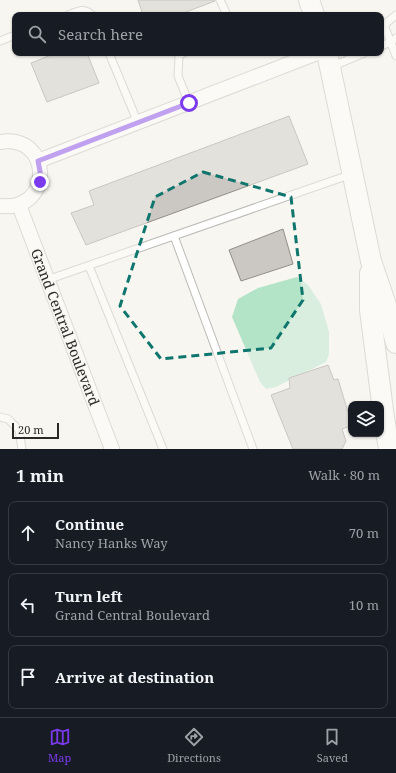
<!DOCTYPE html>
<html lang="en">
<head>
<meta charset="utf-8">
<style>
	:root { --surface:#171b24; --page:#242831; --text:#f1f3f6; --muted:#9ea1a6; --line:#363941; --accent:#7c3aed }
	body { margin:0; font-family:"Noto Serif",serif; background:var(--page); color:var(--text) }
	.controls { position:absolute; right:12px; bottom:12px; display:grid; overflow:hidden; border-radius:8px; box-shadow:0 1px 3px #0004 }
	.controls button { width:36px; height:36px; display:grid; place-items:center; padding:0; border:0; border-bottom:1px solid var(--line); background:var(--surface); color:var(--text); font:20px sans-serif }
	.scale { position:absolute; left:12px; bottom:10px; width:47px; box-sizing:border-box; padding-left:4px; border:2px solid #2a2927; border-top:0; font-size:11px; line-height:14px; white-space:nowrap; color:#2a2927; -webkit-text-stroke:3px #f7f6f0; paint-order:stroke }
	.stop { position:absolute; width:12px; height:12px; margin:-9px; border:3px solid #7c3aed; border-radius:50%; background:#fff }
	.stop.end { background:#7c3aed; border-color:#fff; box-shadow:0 1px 4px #0008 }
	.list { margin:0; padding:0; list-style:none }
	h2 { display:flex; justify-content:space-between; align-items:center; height:52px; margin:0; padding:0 16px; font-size:17px }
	h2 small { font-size:13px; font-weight:400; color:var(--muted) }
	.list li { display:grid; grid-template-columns:26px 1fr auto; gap:12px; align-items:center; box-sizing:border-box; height:64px; margin:0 8px 8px; padding:0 8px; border:1px solid var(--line); border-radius:8px }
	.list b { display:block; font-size:15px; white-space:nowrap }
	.list p { margin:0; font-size:13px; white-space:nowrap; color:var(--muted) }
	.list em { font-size:13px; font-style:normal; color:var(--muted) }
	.icon { flex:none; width:22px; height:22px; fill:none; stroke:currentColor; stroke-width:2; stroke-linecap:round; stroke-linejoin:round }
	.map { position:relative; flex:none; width:396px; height:449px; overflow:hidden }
	.search { position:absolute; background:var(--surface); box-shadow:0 1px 3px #0004; left:12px; right:12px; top:12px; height:44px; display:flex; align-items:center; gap:10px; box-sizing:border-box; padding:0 14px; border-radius:8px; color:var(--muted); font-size:15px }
	.sheet { height:268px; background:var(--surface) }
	nav { display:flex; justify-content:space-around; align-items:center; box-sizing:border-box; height:56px; border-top:1px solid var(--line); background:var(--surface); font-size:11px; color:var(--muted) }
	nav a { display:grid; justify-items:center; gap:2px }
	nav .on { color:var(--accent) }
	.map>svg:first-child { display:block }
	.water { fill:#b3e4c7 }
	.building { fill:#cbc7c3; stroke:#928e8a }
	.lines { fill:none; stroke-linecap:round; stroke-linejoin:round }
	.lane-casing { stroke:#bcbab5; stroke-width:9 }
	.street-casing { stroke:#bcbab5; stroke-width:16 }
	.secondary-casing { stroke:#bcbab5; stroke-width:22 }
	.lane { stroke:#fff; stroke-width:7 }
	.street { stroke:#fff; stroke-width:14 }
	.secondary { stroke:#fff; stroke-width:20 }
	.route { stroke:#7c3aed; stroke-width:5 }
	.marked { fill:none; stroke:#0f766e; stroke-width:3; stroke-dasharray:8 5; stroke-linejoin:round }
	.labels { text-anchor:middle; stroke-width:3; stroke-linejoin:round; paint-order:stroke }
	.street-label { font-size:14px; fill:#2a2927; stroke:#f7f6f0 }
</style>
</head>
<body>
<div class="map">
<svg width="396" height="449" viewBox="0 0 396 449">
	<rect width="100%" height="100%" fill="#f7f6f0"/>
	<path class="water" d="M297 277 308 285 321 304 329 332V354L326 362 276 387 266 389 260 382 232 317 238 299 258 288Z"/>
	<g class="building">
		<path d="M138 0H215V1L178 15H143Z"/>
		<path d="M56 53H87L99 83 47 102 31 63Z"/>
		<path d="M289 116 308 164 86 245 71 213 94 205 89 191Z"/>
		<path d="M283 229 293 264 241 281 229 250Z"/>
		<path d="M328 365 334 380 338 379 351 422V426L342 429 346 441 342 449H293L271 395 290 388 289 378Z"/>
	</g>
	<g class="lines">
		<defs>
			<g id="lane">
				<path d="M220 0 227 15"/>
				<path d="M68 15C78 11 84 7 92 15"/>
				<path d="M384 25 396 56"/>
				<path d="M381 27 384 25 396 15"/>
				<path d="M0 41 15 35"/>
				<path d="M381 46 391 42 396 38"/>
				<path d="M109 53 138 123"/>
				<path d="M184 53 179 55 178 76 189 103"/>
				<path d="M331 67 364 53"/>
				<path d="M174 236 253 449"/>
				<path d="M89 266 163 449"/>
				<path d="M47 280 352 174"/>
				<path d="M0 417 8 419 19 430 22 449"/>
			</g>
			<g id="street">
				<path d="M0 142C52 133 55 212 0 206"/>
				<path d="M38 161 317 53"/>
				<path d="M19 205 112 449"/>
			</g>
			<g id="secondary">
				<path d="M309 0 314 15"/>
				<path d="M327 53 371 261 386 305 396 343"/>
				<path d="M370 273V310L384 418 389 449"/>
			</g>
		</defs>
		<use href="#lane" class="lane-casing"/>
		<use href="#street" class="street-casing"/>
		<use href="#secondary" class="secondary-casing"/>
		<use href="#lane" class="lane"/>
		<use href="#street" class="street"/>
		<use href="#secondary" class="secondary"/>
	</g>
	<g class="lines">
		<path class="route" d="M40 182V171L38 161 189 103"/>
	</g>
	<path d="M0 0H396V449H0ZM203 172 291 197 303 300 271 348 161 359 120 306 155 197Z" fill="#f7f6f0" fill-opacity=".55" fill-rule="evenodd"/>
	<path class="marked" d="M203 172 291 197 303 300 271 348 161 359 120 306 155 197Z"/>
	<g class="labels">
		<g class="street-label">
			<text transform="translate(65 327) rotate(69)" y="5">Grand Central Boulevard</text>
		</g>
	</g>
</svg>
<div class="controls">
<button><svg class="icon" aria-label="layers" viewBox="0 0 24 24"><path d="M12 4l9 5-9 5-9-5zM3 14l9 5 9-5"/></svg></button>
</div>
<div class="scale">20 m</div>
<div class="stop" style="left:189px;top:103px"></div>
<div class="stop end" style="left:40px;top:182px"></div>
<div class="search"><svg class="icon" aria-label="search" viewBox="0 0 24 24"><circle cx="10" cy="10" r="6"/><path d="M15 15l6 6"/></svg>Search here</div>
</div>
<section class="sheet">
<h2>1 min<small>Walk · 80 m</small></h2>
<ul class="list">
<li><svg class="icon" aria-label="ahead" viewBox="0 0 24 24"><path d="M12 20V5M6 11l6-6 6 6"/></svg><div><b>Continue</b><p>Nancy Hanks Way</p></div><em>70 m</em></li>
<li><svg class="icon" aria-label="left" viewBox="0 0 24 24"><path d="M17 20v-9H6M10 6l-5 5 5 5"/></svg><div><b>Turn left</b><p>Grand Central Boulevard</p></div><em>10 m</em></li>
<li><svg class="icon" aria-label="arrive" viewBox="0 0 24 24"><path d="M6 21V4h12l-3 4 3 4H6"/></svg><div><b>Arrive at destination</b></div></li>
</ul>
</section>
<nav>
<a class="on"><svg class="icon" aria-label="map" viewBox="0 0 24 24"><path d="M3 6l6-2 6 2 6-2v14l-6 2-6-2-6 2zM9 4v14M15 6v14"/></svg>Map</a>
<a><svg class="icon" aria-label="directions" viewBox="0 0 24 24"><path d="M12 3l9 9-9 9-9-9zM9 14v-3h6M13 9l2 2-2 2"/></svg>Directions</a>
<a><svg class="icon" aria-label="saved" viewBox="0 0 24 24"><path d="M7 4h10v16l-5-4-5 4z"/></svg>Saved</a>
</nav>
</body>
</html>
